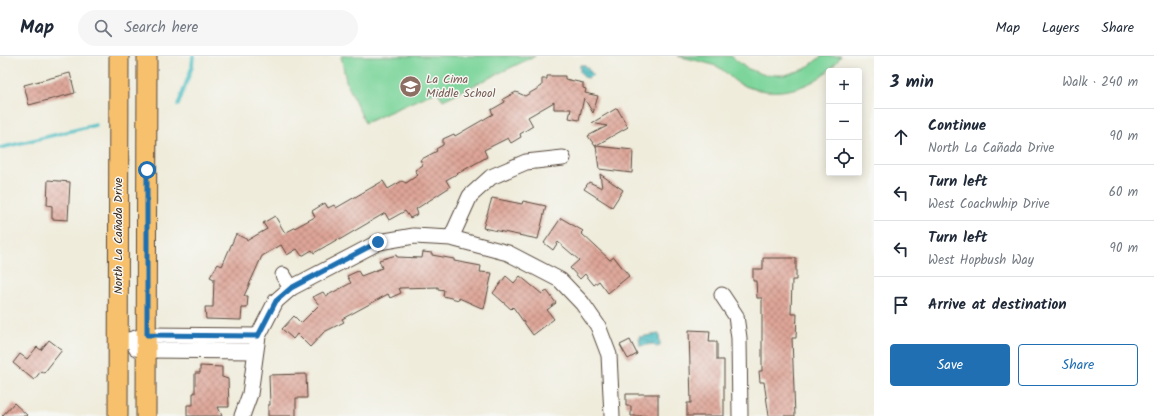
<!DOCTYPE html>
<html lang="en">
<head>
<meta charset="utf-8">
<style>
	:root { --surface:#fff; --page:#f6f6f7; --text:#1f2937; --muted:#747a83; --line:#e0e1e3; --accent:#1f6fb2 }
	body { margin:0; font-family:Kalam,sans-serif; background:var(--page); color:var(--text) }
	.controls { position:absolute; right:12px; top:12px; display:grid; overflow:hidden; border-radius:4px; box-shadow:0 2px 10px #0003 }
	.controls button { width:36px; height:36px; display:grid; place-items:center; padding:0; border:0; border-bottom:1px solid var(--line); background:var(--surface); color:var(--text); font:20px sans-serif }
	.stop { position:absolute; width:12px; height:12px; margin:-9px; border:3px solid #1f6fb2; border-radius:50%; background:#fff }
	.stop.end { background:#1f6fb2; border-color:#fff; box-shadow:0 1px 4px #0008 }
	.list { margin:0; padding:0; list-style:none }
	h2 { display:flex; justify-content:space-between; align-items:center; height:52px; margin:0; padding:0 16px; font-size:17px }
	h2 small { font-size:13px; font-weight:400; color:var(--muted) }
	.list li { display:grid; grid-template-columns:26px 1fr auto; gap:12px; align-items:center; box-sizing:border-box; height:56px; padding:0 16px; border-top:1px solid var(--line) }
	.list b { display:block; font-size:15px; white-space:nowrap }
	.list p { margin:0; font-size:13px; white-space:nowrap; color:var(--muted) }
	.list em { font-size:13px; font-style:normal; color:var(--muted) }
	.actions { display:flex; gap:8px; padding:12px 16px }
	.actions a { flex:1; padding:9px 0; border:1px solid var(--accent); border-radius:4px; text-align:center; font-size:14px; color:var(--accent) }
	.actions .main { background:var(--accent); color:#fff }
	.icon { flex:none; width:22px; height:22px; fill:none; stroke:currentColor; stroke-width:2; stroke-linecap:round; stroke-linejoin:round }
	.map { position:relative; flex:none; width:874px; height:360px; overflow:hidden }
	header { display:flex; align-items:center; gap:24px; box-sizing:border-box; height:56px; padding:0 20px; background:var(--surface); border-bottom:1px solid var(--line) }
	header strong { font-size:19px }
	nav { display:flex; gap:22px; margin-inline-start:auto; font-size:14px }
	.search { width:280px; height:36px; background:var(--page); display:flex; align-items:center; gap:10px; box-sizing:border-box; padding:0 14px; border-radius:22px; color:var(--muted); font-size:15px }
	main { display:flex }
	aside { flex:1; background:var(--surface) }
	.map>svg:first-child { display:block }
	.grass { fill:#7dd59b; stroke:#5c805c }
	.water { fill:url(#water-waves); stroke:#467472 }
	.lines { fill:none; stroke-linecap:round; stroke-linejoin:round }
	.stream { stroke:#51bfc5; stroke-width:3.5 }
	.building { fill:url(#building-cross-hatch) }
	.minor-casing { stroke:#56473a; stroke-width:17 }
	.major-casing { stroke:#56473a; stroke-width:21 }
	.minor { stroke:#fff; stroke-width:15 }
	.major { stroke:#f7c06c; stroke-width:19 }
	.route { stroke:#1f6fb2; stroke-width:5 }
	.labels { text-anchor:middle; stroke-width:3; stroke-linejoin:round; paint-order:stroke }
	.education-label { font-size:12px; fill:#785e54; stroke:#f6f6f2; text-anchor:start }
	.street-label { font-size:12px; fill:#3b2a1e; stroke:#f6f6f2 }
</style>
</head>
<body>
<header>
<strong>Map</strong>
<div class="search"><svg class="icon" aria-label="search" viewBox="0 0 24 24"><circle cx="10" cy="10" r="6"/><path d="M15 15l6 6"/></svg>Search here</div>
<nav><a>Map</a><a>Layers</a><a>Share</a></nav>
</header>
<main>
<div class="map">
<svg width="874" height="360" viewBox="0 0 874 360">
	<defs>
		<pattern id="water-waves" width="16" height="10" patternUnits="userSpaceOnUse"><rect width="16" height="10" fill="#51bfc5"/><path d="M0 5q4-4 8 0t8 0" fill="none" stroke="#449b9f"/></pattern>
		<pattern id="building-cross-hatch" width="8" height="8" patternUnits="userSpaceOnUse"><rect width="8" height="8" fill="#dea598"/><path d="M0 0l8 8M0 8l8-8" fill="none" stroke="#b5877b"/></pattern>
	</defs>
	<rect width="100%" height="100%" fill="#f6f6f2"/>
	<filter id="ink" filterUnits="userSpaceOnUse"><feTurbulence type="fractalNoise" baseFrequency=".025" numOctaves="2"/><feDisplacementMap in="SourceGraphic" scale="8" xChannelSelector="R" yChannelSelector="G"/><feConvolveMatrix kernelMatrix="1 2 1 2 8 2 1 2 1" color-interpolation-filters="sRGB"/></filter>
	<filter id="wash" filterUnits="userSpaceOnUse"><feTurbulence type="fractalNoise" baseFrequency=".012" numOctaves="4" result="noise"/><feDisplacementMap in="SourceGraphic" scale="16" xChannelSelector="R" yChannelSelector="G"/><feGaussianBlur stdDeviation="0.9" result="paint"/><feColorMatrix in="noise" values="0 0 0 0 0 0 0 0 0 0 0 0 0 0 0 0 0 1.4 0 .05"/><feComposite in="paint" operator="in"/></filter>
	<g filter="url(#wash)">
		<rect width="100%" height="100%" fill="#efecdb"/>
		<g class="grass">
			<path d="M341 0H535L443 44 437 35 365 67 346 25Z"/>
			<path d="M677 0H731L746 12 765 19H785L805 13 822 0H841C819 33 774 45 738 27 730 22 724 13 716 10 704 6 690 3 677 0Z"/>
		</g>
		<g class="water">
			<path d="M580 9H585L593 19 588 22 584 21 580 16Z"/>
			<path d="M659 278 660 290 656 291 653 288 640 290 639 281Z"/>
		</g>
		<g class="lines">
			<g class="stream">
				<path d="M178 49 192 11 193 0"/>
				<path d="M0 92 96 69"/>
			</g>
		</g>
		<g id="blocks">
			<g class="building">
				<path d="M70 17 75 37 29 49 24 29Z"/>
				<path d="M547 20H565V23L583 27V32L586 33 585 37 598 40 593 57 584 42 579 64 569 62 571 53H554V46L528 61 533 70 520 78 521 81 511 87 508 82 484 94 487 101 446 124 450 131 416 153 418 158 410 162 405 155 389 164 385 157 339 184 338 183 314 197 312 194 302 200 297 193 287 199 281 189 262 200 244 240H248L247 252H242L241 264 206 263 205 251H213L214 223 210 221 218 208 222 210 236 178 248 184 267 173 263 167 275 160 285 177 315 161 312 155 325 147 328 152 334 149 336 152 383 125 388 133 402 125 406 127 418 119 415 114 423 109 420 104 437 95 436 93 443 89V83L454 78 455 80 493 58 491 54 505 46 503 43 516 36 525 40 542 30V23H547Z"/>
				<path d="M617 52 628 71 595 90 588 80 607 70 592 67Z"/>
				<path d="M596 90 633 94 632 117 599 113Z"/>
				<path d="M600 118 623 134 612 151 584 133 589 126 602 132Z"/>
				<path d="M48 124 70 126 68 164 52 163V150L47 149Z"/>
				<path d="M492 142 522 148 523 145 546 150 538 183 483 172Z"/>
				<path d="M561 162 583 175 581 177 610 204 614 201 629 220 608 237 599 225 594 229 585 218 580 223 570 212 579 204 558 186 553 194 544 187Z"/>
				<path d="M423 196 432 197V199L454 203V205L481 210 480 216 492 217 484 253 459 242V244L443 240 444 234 438 233V231L399 232 401 237 390 242 388 238 342 263 344 266 324 276 310 291 297 278 293 283 282 273 294 260 301 267 319 249 313 241 323 236 326 240 351 227 347 220 358 215 361 220 382 212 379 204 396 199 397 201 422 202Z"/>
				<path d="M763 202H796V224H792L791 258H797L796 282H792L795 360H769L764 326H760L759 315H762V242H757L756 225H753V213H763Z"/>
				<path d="M506 220 514 227 520 220 542 238 547 235 556 247 547 254 554 263 533 279 513 251 511 253 493 237Z"/>
				<path d="M689 274 710 275 709 286H717V304H724V360H687V347H691Z"/>
				<path d="M49 284 62 294 44 317 41 315 34 324 13 307 20 298 27 303 37 291 41 294Z"/>
				<path d="M630 284 637 298 628 303 620 289Z"/>
				<path d="M200 310 222 311V321L228 323 229 351H218L222 360H187V349H193V337H195V317H200Z"/>
				<path d="M306 318 307 342H296V360H268V349H270L269 319Z"/>
				<path d="M626 338H658V360H631V350H626Z"/>
				<path d="M14 347 28 360H2Z"/>
			</g>
		</g>
	</g>
	<g filter="url(#ink)">
		<use href="#blocks" fill-opacity="0" stroke="#56473a" stroke-width="1"/>
		<g class="lines">
			<defs>
				<g id="minor">
					<path d="M451 182 470 140 491 121 526 106 563 102"/>
					<path d="M283 219 291 232"/>
					<path d="M722 239 736 260 739 282 740 360"/>
					<path d="M118 287 147 279 258 280"/>
					<path d="M136 292 147 294 255 295"/>
					<path d="M242 360 250 338 258 280 276 245 291 232 379 186 414 180 451 182 508 197 560 224 582 247 598 270 609 299 612 360"/>
				</g>
				<g id="major">
					<path d="M118 360 119 0"/>
					<path d="M146 360 147 0"/>
				</g>
			</defs>
			<use href="#minor" class="minor-casing"/>
			<use href="#major" class="major-casing"/>
			<use href="#minor" class="minor"/>
			<use href="#major" class="major"/>
		</g>
	</g>
	<g class="lines" filter="url(#ink)">
		<path class="route" d="M147 114V279L258 280 276 245 291 232 378 186"/>
	</g>
	<defs>
		<symbol id="school-disc" viewBox="-11 -11 22 22"><circle r="9.5" fill="#8d6e63" stroke="#f6f6f2"/><path d="M0-5L7-2L0 1L-7-2ZM-4 1L0 2.5L4 1V4Q0 6-4 4Z" fill="#fff"/></symbol>
	</defs>
	<g fill-rule="evenodd">
		<use href="#school-disc" x="398" y="18" width="25" height="25"/>
	</g>
	<g class="labels">
		<g class="education-label">
			<text x="426" y="27">La Cima<tspan x="426" dy="14">Middle School</tspan></text>
		</g>
		<g class="street-label">
			<text transform="translate(118 180) rotate(-90)" y="4">North La Cañada Drive</text>
		</g>
	</g>
</svg>
<div class="controls">
<button>+</button>
<button>−</button>
<button><svg class="icon" aria-label="locate" viewBox="0 0 24 24"><circle cx="12" cy="12" r="6"/><path d="M12 2v4M12 18v4M2 12h4M18 12h4"/></svg></button>
</div>
<div class="stop" style="left:147px;top:114px"></div>
<div class="stop end" style="left:378px;top:186px"></div>
</div>
<aside>
<h2>3 min<small>Walk · 240 m</small></h2>
<ul class="list">
<li><svg class="icon" aria-label="ahead" viewBox="0 0 24 24"><path d="M12 20V5M6 11l6-6 6 6"/></svg><div><b>Continue</b><p>North La Cañada Drive</p></div><em>90 m</em></li>
<li><svg class="icon" aria-label="left" viewBox="0 0 24 24"><path d="M17 20v-9H6M10 6l-5 5 5 5"/></svg><div><b>Turn left</b><p>West Coachwhip Drive</p></div><em>60 m</em></li>
<li><svg class="icon" aria-label="left" viewBox="0 0 24 24"><path d="M17 20v-9H6M10 6l-5 5 5 5"/></svg><div><b>Turn left</b><p>West Hopbush Way</p></div><em>90 m</em></li>
<li><svg class="icon" aria-label="arrive" viewBox="0 0 24 24"><path d="M6 21V4h12l-3 4 3 4H6"/></svg><div><b>Arrive at destination</b></div></li>
</ul>
<div class="actions"><a class="main">Save</a><a>Share</a></div>
</aside>
</main>
</body>
</html>
